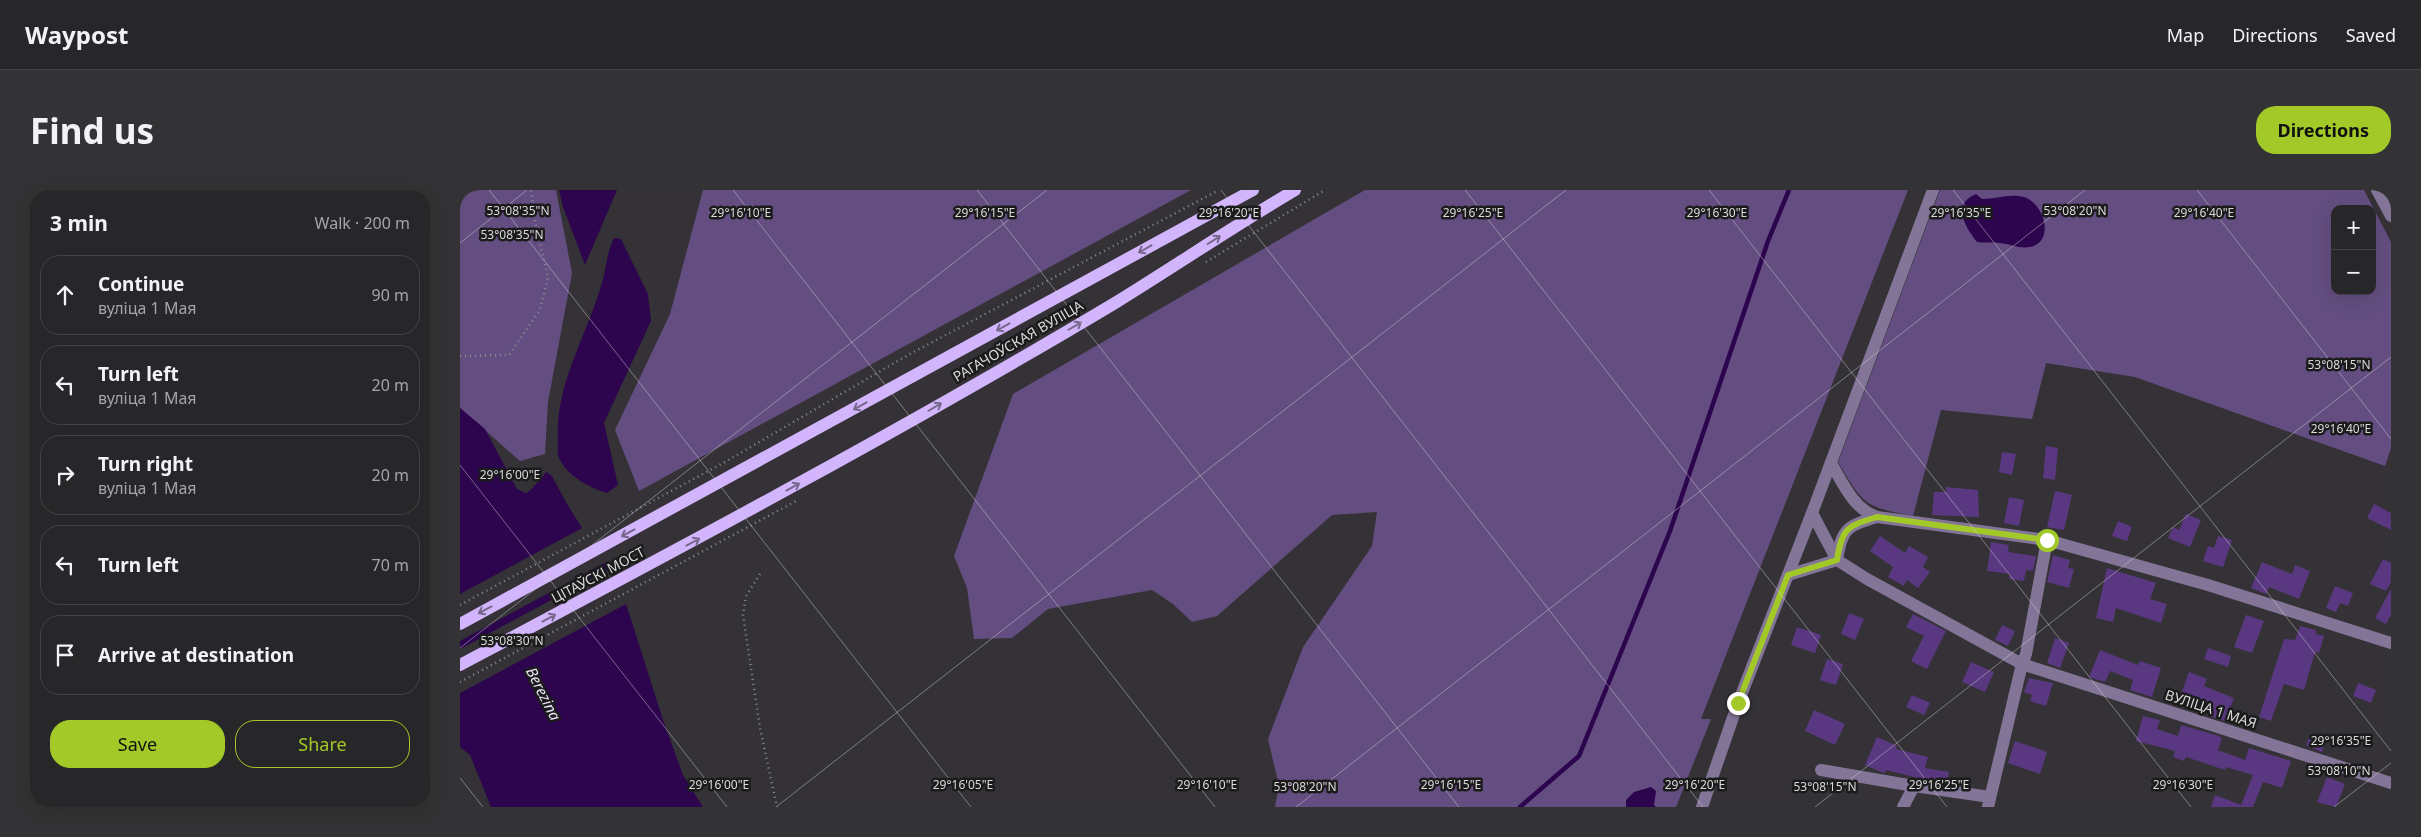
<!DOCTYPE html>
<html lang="en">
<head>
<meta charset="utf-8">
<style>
	:root { --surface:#272628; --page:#333234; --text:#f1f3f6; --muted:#a4a5a8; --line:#434345; --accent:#a2c928 }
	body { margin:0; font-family:"Noto Sans",sans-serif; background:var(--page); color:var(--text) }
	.controls { position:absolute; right:15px; top:15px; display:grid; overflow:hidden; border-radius:10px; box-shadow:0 5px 20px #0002 }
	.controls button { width:45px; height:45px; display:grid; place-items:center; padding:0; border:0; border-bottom:1px solid var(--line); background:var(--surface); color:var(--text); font:25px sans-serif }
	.stop { position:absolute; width:15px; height:15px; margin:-11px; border:4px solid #a2c928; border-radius:50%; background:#fff }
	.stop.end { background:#a2c928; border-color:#fff; box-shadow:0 1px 5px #0008 }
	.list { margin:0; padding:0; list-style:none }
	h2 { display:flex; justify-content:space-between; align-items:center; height:65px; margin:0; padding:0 20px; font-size:21px }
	h2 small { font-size:16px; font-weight:400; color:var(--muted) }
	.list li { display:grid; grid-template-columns:32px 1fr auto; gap:15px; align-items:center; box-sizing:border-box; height:80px; margin:0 10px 10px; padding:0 10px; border:1px solid var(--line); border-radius:20px }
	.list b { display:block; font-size:19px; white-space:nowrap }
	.list p { margin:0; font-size:16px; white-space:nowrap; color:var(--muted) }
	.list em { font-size:16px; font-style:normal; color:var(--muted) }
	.actions { display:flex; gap:10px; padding:15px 20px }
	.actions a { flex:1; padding:11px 0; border:1px solid var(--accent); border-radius:20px; text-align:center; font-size:18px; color:var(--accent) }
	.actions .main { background:var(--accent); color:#111 }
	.icon { flex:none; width:28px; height:28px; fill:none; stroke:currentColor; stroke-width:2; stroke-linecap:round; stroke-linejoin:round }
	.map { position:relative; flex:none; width:1931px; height:617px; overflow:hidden; border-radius:20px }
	header { display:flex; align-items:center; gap:30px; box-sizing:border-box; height:70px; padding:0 25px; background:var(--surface); border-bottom:1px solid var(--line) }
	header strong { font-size:24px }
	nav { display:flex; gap:28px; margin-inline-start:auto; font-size:18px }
	.intro { display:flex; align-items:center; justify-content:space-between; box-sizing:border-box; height:120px; padding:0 30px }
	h1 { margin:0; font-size:35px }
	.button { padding:12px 22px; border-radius:20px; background:var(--accent); color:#111; font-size:18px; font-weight:700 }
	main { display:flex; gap:30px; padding:0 30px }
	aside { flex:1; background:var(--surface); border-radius:20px; box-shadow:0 5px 20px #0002 }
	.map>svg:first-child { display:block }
	.green { fill:#644e81; fill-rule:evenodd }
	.water { fill:#2d054e }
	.pier { fill:#343236 }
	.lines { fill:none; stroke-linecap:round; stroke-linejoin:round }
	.stream { stroke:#2d054e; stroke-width:4.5 }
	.building { fill:#5a3881 }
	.path { stroke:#8c8b8e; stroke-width:2.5; stroke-dasharray:1 4; stroke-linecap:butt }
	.minor { stroke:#837597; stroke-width:12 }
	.major { stroke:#d2b5fc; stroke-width:12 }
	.oneway { stroke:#76688c }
	.route { stroke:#a2c928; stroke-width:6 }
	.ticks { fill:none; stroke:#dad9db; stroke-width:1; stroke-opacity:0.45 }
	.labels { text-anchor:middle; stroke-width:5; stroke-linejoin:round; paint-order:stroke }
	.street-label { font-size:14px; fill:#dad9db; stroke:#1b1b1c }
	.water-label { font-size:15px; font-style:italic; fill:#e8e0f5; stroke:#1b1b1c }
	.ticks-label { font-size:12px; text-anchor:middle; fill:#dad9db; stroke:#1b1b1c; stroke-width:5; stroke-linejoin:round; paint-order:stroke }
</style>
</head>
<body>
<header>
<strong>Waypost</strong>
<nav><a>Map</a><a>Directions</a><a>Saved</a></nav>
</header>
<div class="intro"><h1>Find us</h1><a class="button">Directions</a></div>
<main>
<aside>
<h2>3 min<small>Walk · 200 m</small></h2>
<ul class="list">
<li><svg class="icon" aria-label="ahead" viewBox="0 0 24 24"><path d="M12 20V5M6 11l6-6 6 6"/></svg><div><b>Continue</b><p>вуліца 1 Мая</p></div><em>90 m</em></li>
<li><svg class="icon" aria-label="left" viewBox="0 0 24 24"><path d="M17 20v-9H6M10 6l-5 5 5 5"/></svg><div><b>Turn left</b><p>вуліца 1 Мая</p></div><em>20 m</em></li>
<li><svg class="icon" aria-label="right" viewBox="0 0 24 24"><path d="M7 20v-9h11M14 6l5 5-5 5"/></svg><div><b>Turn right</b><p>вуліца 1 Мая</p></div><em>20 m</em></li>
<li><svg class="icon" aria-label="left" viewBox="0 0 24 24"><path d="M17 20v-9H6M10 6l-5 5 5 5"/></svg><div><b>Turn left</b></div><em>70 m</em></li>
<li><svg class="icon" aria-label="arrive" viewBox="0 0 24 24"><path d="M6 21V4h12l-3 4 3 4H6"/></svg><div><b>Arrive at destination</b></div></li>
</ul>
<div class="actions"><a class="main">Save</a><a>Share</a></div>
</aside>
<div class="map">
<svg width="1931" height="617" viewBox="0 0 1931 617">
	<rect width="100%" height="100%" fill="#343236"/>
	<g class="green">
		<path d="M0 0H96L112 83 88 212 85 264 60 271 0 218Z"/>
		<path d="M243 0H731L179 301 155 240 210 124Z"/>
		<path d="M905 0H1448L1241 529H1251L1216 617H815L819 596 808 549 843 457 912 356 917 322 872 325 757 426 732 432 713 414 692 400 588 419 552 448 514 449 507 398 494 366 553 204Z"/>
		<path d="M1480 0H1904L1931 52V258L1925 276 1675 187 1586 173 1572 229 1481 220 1453 326C1404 317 1403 314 1378 272ZM1875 19H1912V101H1875Z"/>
	</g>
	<g class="water">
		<path d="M99 0H157L125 75 103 17Z"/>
		<path d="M1516 4 1522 9C1536 9 1550 3 1564 7 1585 14 1595 52 1570 57 1560 59 1550 54 1540 53 1532 52 1525 53 1517 52 1505 37 1491 14 1516 4Z"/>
		<path d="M154 48 161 49 188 104 191 131 144 233 158 295 147 303C130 298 107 286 99 268 97 263 98 255 98 249 95 192 129 142 143 89 147 74 147 62 154 48Z"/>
		<path d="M0 218 25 239 57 299 66 303 71 300 86 282 92 286 107 314 162 401 203 530 223 585 243 617H31L10 565 0 557Z"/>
		<path d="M1191 597 1196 601 1194 615 1196 617H1166V610L1174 602Z"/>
	</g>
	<g class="pier">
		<path d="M124 337 146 372 0 451V404Z"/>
		<path d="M151 378 164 400 168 413 0 503V459Z"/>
	</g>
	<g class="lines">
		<path class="stream" d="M1060 617 1119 566 1210 341 1308 51 1329 0"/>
	</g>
	<g class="building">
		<path d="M1586 256 1598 258 1595 290 1583 288Z"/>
		<path d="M1542 262 1556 264 1552 285 1539 282Z"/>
		<path d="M1486 297 1518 300 1519 327 1472 325 1474 302H1486Z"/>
		<path d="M1595 301 1612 305 1604 340 1587 337Z"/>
		<path d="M1549 307 1564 310 1559 336 1544 333Z"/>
		<path d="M1914 314 1931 323V340L1907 328Z"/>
		<path d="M1726 324 1741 330 1730 357 1708 348 1713 337 1719 340Z"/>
		<path d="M1658 331 1672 337 1667 351 1652 346Z"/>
		<path d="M1420 346 1445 363 1449 356 1468 367 1463 377 1470 382 1458 398 1447 390 1444 396 1428 387 1433 377 1410 361Z"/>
		<path d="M1758 346 1772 350 1763 377 1743 371 1748 356 1754 358Z"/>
		<path d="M1531 352 1549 355 1548 362 1576 366 1573 381 1566 380 1564 391 1549 389 1550 384 1527 381Z"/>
		<path d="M1593 365 1610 370 1608 378 1614 379 1609 398 1587 392Z"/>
		<path d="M1923 369 1931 373V392L1926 401 1910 394Z"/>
		<path d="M1802 372 1832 384 1835 375 1850 381 1839 409 1809 397 1806 404 1791 398Z"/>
		<path d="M1647 378 1696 393 1690 409 1707 414 1701 433 1656 418 1653 432 1636 428Z"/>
		<path d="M1875 396 1893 403 1888 416 1880 413 1876 422 1866 418Z"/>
		<path d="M1931 399V425L1926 434 1915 428Z"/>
		<path d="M1389 423 1404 429 1395 450 1381 444Z"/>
		<path d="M1453 424 1486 441 1467 479 1451 471 1464 446 1446 437Z"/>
		<path d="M1786 425 1804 431 1792 463 1774 457Z"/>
		<path d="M1542 435 1555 441 1548 456 1535 450Z"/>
		<path d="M1840 436 1856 440V444L1864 446 1859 463 1855 462 1844 500 1824 494 1811 531 1799 527 1824 449 1835 450Z"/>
		<path d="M1337 437 1361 445 1355 463 1331 455Z"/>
		<path d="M1595 448 1609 453 1600 478 1587 473Z"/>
		<path d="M1748 458 1771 466 1768 477 1744 469Z"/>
		<path d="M1640 460 1678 475 1680 471 1701 478 1692 507 1670 500 1673 490 1650 481 1645 492 1629 487Z"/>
		<path d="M1367 469 1383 474 1376 495 1360 490Z"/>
		<path d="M1511 472 1534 482 1525 502 1502 492Z"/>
		<path d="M1729 482 1747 489 1744 496 1774 508 1765 531 1749 526 1753 514 1722 502Z"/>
		<path d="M1569 488 1593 493 1586 516 1570 511 1572 505 1564 502Z"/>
		<path d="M1898 493 1916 500 1911 513 1893 506Z"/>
		<path d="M1452 505 1470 513 1464 525 1446 517Z"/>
		<path d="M1354 520 1385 534 1375 555 1345 541Z"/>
		<path d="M1683 526 1700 530 1697 539 1718 546 1721 535 1759 546 1762 548 1758 560 1785 570 1789 558 1831 571 1822 598 1803 592 1793 617H1751L1755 605 1781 615 1793 585 1766 577 1765 580 1726 567 1724 571 1713 567 1715 561 1676 551Z"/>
		<path d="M1851 544 1866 550 1862 562 1846 555Z"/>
		<path d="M1417 547 1437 556 1436 559 1468 567 1465 578 1489 582 1487 593 1458 588 1426 580 1425 583 1421 582 1405 575Z"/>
		<path d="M1555 551 1587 562 1580 584 1548 573Z"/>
		<path d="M1867 587 1885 594 1876 617 1857 612Z"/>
	</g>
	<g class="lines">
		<g class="path">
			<path d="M746 72 865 0"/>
			<path d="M0 166 49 165 80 120 88 87 75 32 71 0"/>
			<path d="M300 384 286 406 283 425 300 538 317 617"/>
			<path d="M0 415 265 272 448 165 759 0"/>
			<path d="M0 492 338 310"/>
		</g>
		<g class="minor">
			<path d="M1917 0 1931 26"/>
			<path d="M1371 273C1383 294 1394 319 1417 327L1587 350 1748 395 1931 453"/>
			<path d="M1352 323 1377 370 1407 389 1562 474 1931 593"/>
			<path d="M1328 385 1377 370C1382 338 1387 336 1417 327"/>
			<path d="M1361 580 1454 596"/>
			<path d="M1242 617 1278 513 1352 323 1473 0"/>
			<path d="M1443 617 1454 596 1530 607"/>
			<path d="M1528 617 1562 474 1566 464 1587 350"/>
		</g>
		<g class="major">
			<path d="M0 434 793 0"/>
			<path d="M0 475C220 358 441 241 655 113 715 76 774 36 835 0"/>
		</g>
	</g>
	<defs><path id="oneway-shaft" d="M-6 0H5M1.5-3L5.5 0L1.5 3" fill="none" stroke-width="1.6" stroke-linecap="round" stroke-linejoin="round" transform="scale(1.25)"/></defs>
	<g class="oneway">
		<use href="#oneway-shaft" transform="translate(754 50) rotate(-32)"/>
		<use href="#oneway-shaft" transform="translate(685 59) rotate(151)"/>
		<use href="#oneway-shaft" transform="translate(615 136) rotate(-30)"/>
		<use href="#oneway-shaft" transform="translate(543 137) rotate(151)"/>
		<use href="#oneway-shaft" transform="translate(400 216) rotate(151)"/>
		<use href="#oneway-shaft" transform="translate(475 217) rotate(-30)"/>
		<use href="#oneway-shaft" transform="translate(333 297) rotate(-29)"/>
		<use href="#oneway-shaft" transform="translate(168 343) rotate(152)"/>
		<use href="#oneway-shaft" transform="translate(233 352) rotate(-28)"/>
		<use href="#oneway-shaft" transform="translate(25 420) rotate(152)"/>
		<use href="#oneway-shaft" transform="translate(89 428) rotate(-28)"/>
	</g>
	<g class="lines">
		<path class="route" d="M1278 513 1328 385 1377 370C1382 338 1387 336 1417 327L1587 350"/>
	</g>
	<path class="ticks" d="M29 0 511 617M273 0 755 617M517 0 999 617M761 0 1243 617M1005 0 1487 617M1249 0 1731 617M1493 0 1931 561M1737 0 1931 249M0 53 67 0M0 275 267 617M0 458 587 0M0 588 23 617M316 617 1106 0M836 617 1625 0M1355 617 1931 167M1874 617 1931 573"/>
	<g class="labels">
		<g class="street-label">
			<text transform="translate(558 151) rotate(-30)" y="5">РАГАЧОЎСКАЯ ВУЛІЦА</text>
			<text transform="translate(138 385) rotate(-28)" y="5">ЦІТАЎСКІ МОСТ</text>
			<text transform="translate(1751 519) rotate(18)" y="5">ВУЛІЦА 1 МАЯ</text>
		</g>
		<g class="water-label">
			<text transform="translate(83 504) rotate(63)" y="5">Berezina</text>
		</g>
	</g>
	<g class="ticks-label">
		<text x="58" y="25">53°08'35"N</text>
		<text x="1615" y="25">53°08'20"N</text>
		<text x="1257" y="27">29°16'30"E</text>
		<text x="281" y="27">29°16'10"E</text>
		<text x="525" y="27">29°16'15"E</text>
		<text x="769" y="27">29°16'20"E</text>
		<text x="1013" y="27">29°16'25"E</text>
		<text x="1501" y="27">29°16'35"E</text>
		<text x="1744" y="27">29°16'40"E</text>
		<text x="52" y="49">53°08'35"N</text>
		<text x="1879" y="179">53°08'15"N</text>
		<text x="1881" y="243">29°16'40"E</text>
		<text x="50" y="289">29°16'00"E</text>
		<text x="52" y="455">53°08'30"N</text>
		<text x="1881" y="555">29°16'35"E</text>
		<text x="1879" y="585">53°08'10"N</text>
		<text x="259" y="599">29°16'00"E</text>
		<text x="503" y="599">29°16'05"E</text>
		<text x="747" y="599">29°16'10"E</text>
		<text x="991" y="599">29°16'15"E</text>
		<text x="1235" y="599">29°16'20"E</text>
		<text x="1479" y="599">29°16'25"E</text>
		<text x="1723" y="599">29°16'30"E</text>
		<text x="845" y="601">53°08'20"N</text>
		<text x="1365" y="601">53°08'15"N</text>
	</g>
</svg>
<div class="controls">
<button>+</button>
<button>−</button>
</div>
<div class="stop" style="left:1587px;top:350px"></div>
<div class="stop end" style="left:1278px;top:513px"></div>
</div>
</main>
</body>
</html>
